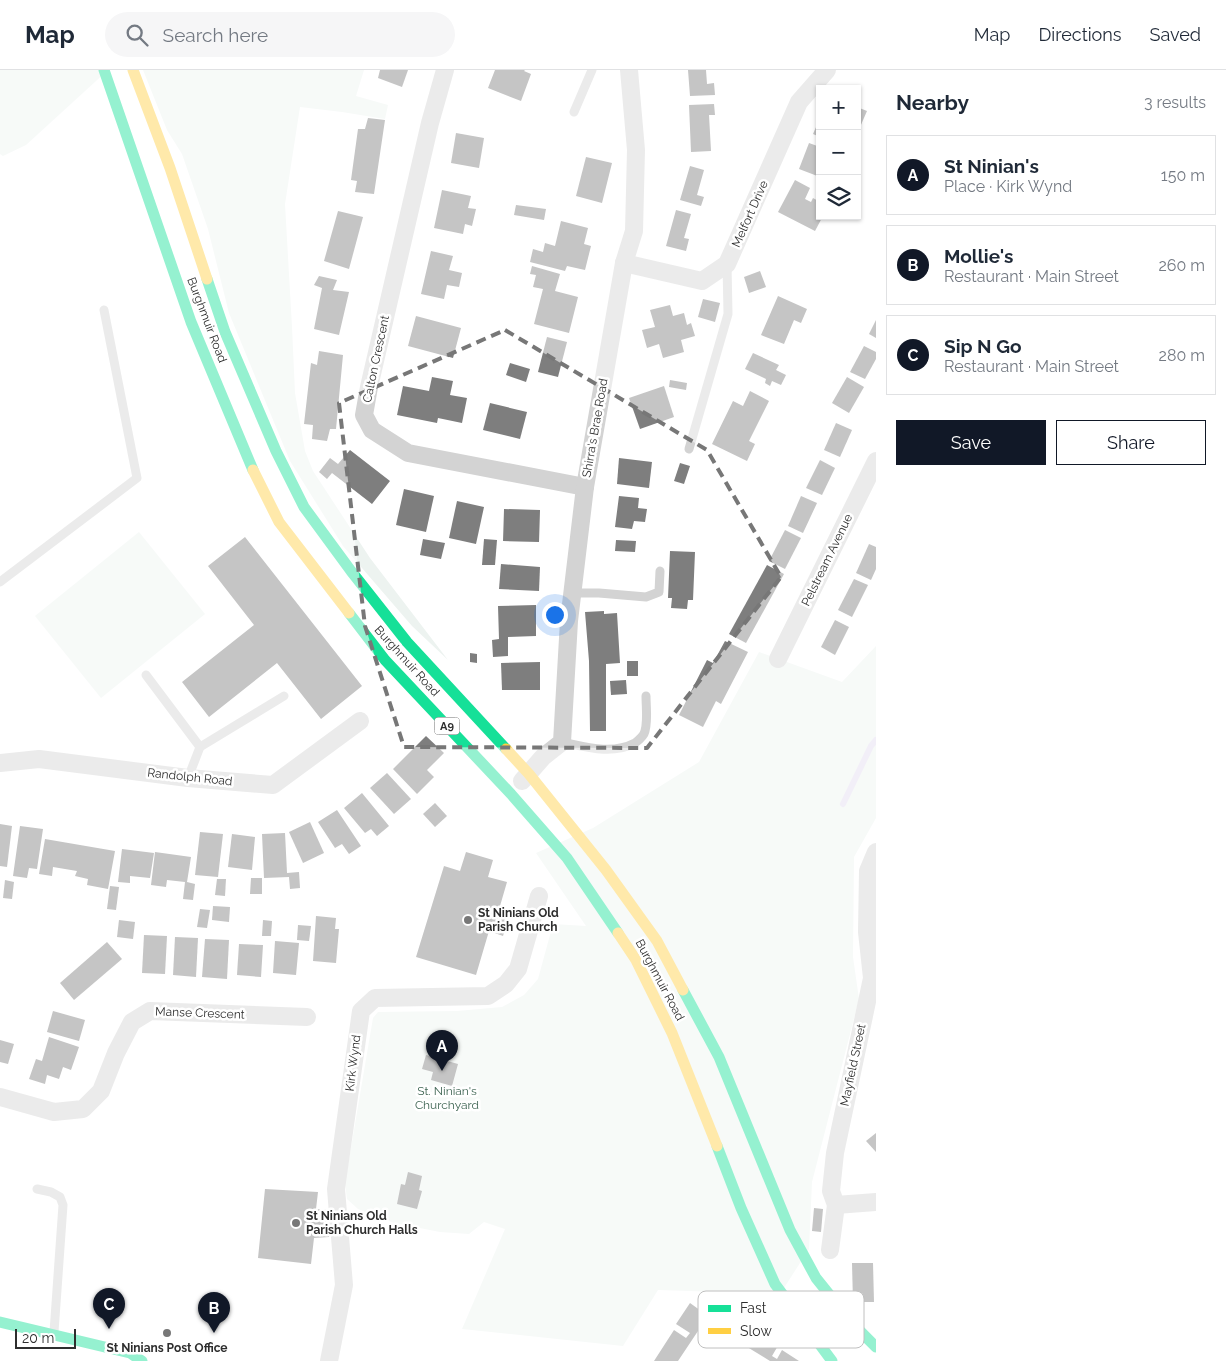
<!DOCTYPE html>
<html lang="en">
<head>
<meta charset="utf-8">
<style>
	:root { --surface:#fff; --page:#f6f6f7; --text:#1f2937; --muted:#747a83; --line:#e0e1e3; --accent:#111827 }
	body { margin:0; font-family:Raleway,sans-serif; background:var(--page); color:var(--text) }
	.controls { position:absolute; right:15px; top:15px; display:grid; overflow:hidden; border-radius:0px; box-shadow:0 1px 4px #0004 }
	.controls button { width:45px; height:45px; display:grid; place-items:center; padding:0; border:0; border-bottom:1px solid var(--line); background:var(--surface); color:var(--text); font:25px sans-serif }
	.scale { position:absolute; left:15px; bottom:12px; width:61px; box-sizing:border-box; padding-left:5px; border:2px solid #2e2e2e; border-top:0; font-size:14px; line-height:18px; white-space:nowrap; color:#2e2e2e; -webkit-text-stroke:4px #fff; paint-order:stroke }
	.you { position:absolute; left:554px; top:544px; width:18px; height:18px; margin:-12px; border:4px solid #fff; border-radius:50%; background:#1a73e8; box-shadow:0 0 0 8px #1a73e833 }
	.badge { display:grid; place-items:center; width:32px; height:32px; border-radius:50%; background:var(--accent); color:#fff; font-size:16px; font-weight:700 }
	.pin { position:absolute; translate:-50% -41px; filter:drop-shadow(0 1px 2px #0008) }
	.pin::after { content:''; position:absolute; top:26px; width:18px; height:15px; background:inherit; clip-path:polygon(0 0,100% 0,50% 100%) }
	.list { margin:0; padding:0; list-style:none }
	h2 { display:flex; justify-content:space-between; align-items:center; height:65px; margin:0; padding:0 20px; font-size:21px }
	h2 small { font-size:16px; font-weight:400; color:var(--muted) }
	.list li { display:grid; grid-template-columns:32px 1fr auto; gap:15px; align-items:center; box-sizing:border-box; height:80px; margin:0 10px 10px; padding:0 10px; border:1px solid var(--line); border-radius:0px }
	.list b { display:block; font-size:19px; white-space:nowrap }
	.list p { margin:0; font-size:16px; white-space:nowrap; color:var(--muted) }
	.list em { font-size:16px; font-style:normal; color:var(--muted) }
	.actions { display:flex; gap:10px; padding:15px 20px }
	.actions a { flex:1; padding:11px 0; border:1px solid var(--accent); border-radius:0px; text-align:center; font-size:18px; color:var(--accent) }
	.actions .main { background:var(--accent); color:#fff }
	.icon { flex:none; width:28px; height:28px; fill:none; stroke:currentColor; stroke-width:2; stroke-linecap:round; stroke-linejoin:round }
	.map { position:relative; flex:none; width:876px; height:1291px; overflow:hidden }
	header { display:flex; align-items:center; gap:30px; box-sizing:border-box; height:70px; padding:0 25px; background:var(--surface); border-bottom:1px solid var(--line) }
	header strong { font-size:24px }
	nav { display:flex; gap:28px; margin-inline-start:auto; font-size:18px }
	.search { width:350px; height:45px; background:var(--page); display:flex; align-items:center; gap:12px; box-sizing:border-box; padding:0 18px; border-radius:28px; color:var(--muted); font-size:19px }
	main { display:flex }
	aside { flex:1; background:var(--surface) }
	.map>svg:first-child { display:block }
	.green { fill:#edf3f0 }
	.lines { fill:none; stroke-linecap:round; stroke-linejoin:round }
	.stream { stroke:#e3dbef; stroke-width:6 }
	.building { fill:#7e7e7e }
	.lane { stroke:#d3d3d3; stroke-width:9 }
	.street { stroke:#d3d3d3; stroke-width:18 }
	.fast { stroke:#16e098; stroke-width:11 }
	.slow { stroke:#ffcf43; stroke-width:11 }
	.marked { fill:none; stroke:#777; stroke-width:4; stroke-dasharray:10 6; stroke-linejoin:round }
	.poi-dot { fill:#777; stroke:#fff; stroke-width:2 }
	.labels { text-anchor:middle; stroke-width:5; stroke-linejoin:round; paint-order:stroke }
	.shield { fill:#fff; stroke:#6d6d6d; stroke-width:1 }
	.shield-label { font-size:11px; font-weight:bold; fill:#2e2e2e }
	.street-label { font-size:12px; fill:#2e2e2e; stroke:#fff }
	.poi-label { font-size:12px; font-weight:bold; fill:#2e2e2e; stroke:#fff; text-anchor:start }
	.park-label { font-size:12px; fill:#406654; stroke:#fff }
	.key { fill:#fff; stroke:#c0c0c0; stroke-width:1 }
	.key-label { font-size:14px; fill:#2e2e2e }
</style>
</head>
<body>
<header>
<strong>Map</strong>
<div class="search"><svg class="icon" aria-label="search" viewBox="0 0 24 24"><circle cx="10" cy="10" r="6"/><path d="M15 15l6 6"/></svg>Search here</div>
<nav><a>Map</a><a>Directions</a><a>Saved</a></nav>
</header>
<main>
<div class="map">
<svg width="876" height="1291" viewBox="0 0 876 1291">
	<rect width="100%" height="100%" fill="#fff"/>
	<g class="green">
		<path d="M0 0H108L26 75 3 86 0 84Z"/>
		<path d="M143 0H364L356 26 388 35 385 49 342 42 300 37 285 134 292 257 295 323 305 381 313 401 370 488 448 590 412 556 343 476 290 391 229 243 208 159 182 84 167 60Z"/>
		<path d="M139 462 205 544 101 628 35 546Z"/>
		<path d="M876 576V748L854 787 853 887 859 929 812 1112 809 1179 764 1249 719 1222 658 1220 623 1276 462 1259 505 1159 484 1152 469 1164 440 1162 394 1153 358 1139 347 1129 345 1113 373 948 378 942 457 941 502 937 524 925 538 909 553 854 586 856 536 783 593 758 699 692 759 582 842 612Z"/>
	</g>
	<g class="lines">
		<path class="stream" d="M843 734 871 676 876 670"/>
	</g>
	<g class="building">
		<path d="M380 0H408L402 17 378 8Z"/>
		<path d="M495 0H525L524 1 531 4 521 31 488 18Z"/>
		<path d="M688 0H706L707 14 714 13 715 25 690 26Z"/>
		<path d="M714 34 715 45H709L711 81 691 82 689 35Z"/>
		<path d="M857 37 867 41 857 64Z"/>
		<path d="M368 48 385 50 374 124 355 122 357 111 351 110 358 59H365Z"/>
		<path d="M820 48V67L813 64Z"/>
		<path d="M456 63 484 68 479 98 451 93Z"/>
		<path d="M809 73 820 77V107L799 99Z"/>
		<path d="M586 87 612 93 602 133 576 126Z"/>
		<path d="M690 96 704 100 697 125 704 127 701 136 680 130Z"/>
		<path d="M795 110 810 118 805 129 811 132 813 128 820 132V146H823L815 161 778 142Z"/>
		<path d="M442 120 471 126 468 138 476 139 472 156 465 154 463 164 434 158Z"/>
		<path d="M516 135 546 139 544 150 514 145Z"/>
		<path d="M676 140 691 144 684 168 689 169 686 181 666 176Z"/>
		<path d="M338 141 363 147 349 199 324 191Z"/>
		<path d="M561 151 588 158 584 174 591 176 585 200 567 196 565 201 530 192 533 179 543 182 545 173 555 176Z"/>
		<path d="M431 181 453 186 449 200 462 203 459 217 447 215 444 229 421 224Z"/>
		<path d="M532 196 560 204 555 221 578 227 569 263 534 254 543 219 533 217 536 205 530 204Z"/>
		<path d="M760 201 766 217 749 223 744 207Z"/>
		<path d="M319 206 337 210 333 220 349 222 339 265 314 259 322 218 314 215Z"/>
		<path d="M778 226 807 239 801 253 794 250 784 274 761 265Z"/>
		<path d="M703 229 720 233 715 252 698 247Z"/>
		<path d="M670 235 673 246 684 243 687 255 691 253 695 266 681 270 684 282 663 288 659 274 647 278 642 260 655 257 650 240Z"/>
		<path d="M416 246 461 258 453 288 408 276Z"/>
		<path d="M876 250V268L869 264Z"/>
		<path d="M547 267 567 272 558 307 538 302Z"/>
		<path d="M864 276 876 282V289L865 309 850 302Z"/>
		<path d="M319 281 343 285 336 359H330L327 371 312 369 313 355 304 354 311 293 317 295Z"/>
		<path d="M753 283 779 295 776 300 786 305 781 315 772 311 770 316 765 313 766 309 745 299Z"/>
		<path d="M510 293 530 299 526 312 506 305Z"/>
		<path d="M432 307 453 311 450 325 467 328 462 353 438 348 437 353 397 345 403 316 429 321Z"/>
		<path d="M847 307 864 317 849 343 832 333Z"/>
		<path d="M670 310 687 313 686 320 669 317Z"/>
		<path d="M664 316 674 347 640 359 629 328Z"/>
		<path d="M750 321 769 331 749 371 755 374 747 391 712 374 733 331 743 336Z"/>
		<path d="M490 333 527 342 520 369 483 360Z"/>
		<path d="M836 353 852 360 840 387 824 380Z"/>
		<path d="M350 380 390 411 372 434 332 403 327 409 319 402 330 388 338 394Z"/>
		<path d="M619 388 652 392 649 418 617 414Z"/>
		<path d="M820 390 835 398 822 425 806 418Z"/>
		<path d="M680 393 690 396 684 414 674 411Z"/>
		<path d="M404 419 434 426 426 462 396 455Z"/>
		<path d="M619 426 639 428 638 438 647 439 645 452 634 451 632 459 615 457Z"/>
		<path d="M801 426 817 433 803 463 788 456Z"/>
		<path d="M457 431 484 437 476 474 449 468Z"/>
		<path d="M504 439 540 440 539 472 503 471Z"/>
		<path d="M785 460 801 468 785 499 769 491Z"/>
		<path d="M245 467 362 616 321 649 277 593 209 647 182 612 254 555 208 496Z"/>
		<path d="M423 469 445 473 441 489 420 485Z"/>
		<path d="M484 469 497 470 495 495H482Z"/>
		<path d="M616 470 636 471 635 482 615 481Z"/>
		<path d="M869 474 876 477V499L871 510 856 503Z"/>
		<path d="M670 481 695 482 693 530H688L687 539 671 538 672 528H668Z"/>
		<path d="M501 494 540 497 539 521 499 519Z"/>
		<path d="M767 495 784 504 746 573 729 564Z"/>
		<path d="M854 509 868 515 852 547 838 540Z"/>
		<path d="M536 535V566L508 567V586L493 587 492 570 499 569 498 536Z"/>
		<path d="M604 541V544L617 543 620 593 606 594V661H590L589 591 585 542Z"/>
		<path d="M835 550 849 557 835 585 821 577Z"/>
		<path d="M725 571 748 582 721 634 716 631 703 657 679 645 707 590 713 593Z"/>
		<path d="M470 583 477 584V593L470 592Z"/>
		<rect x="627" y="591" width="11" height="15"/>
		<path d="M540 592V620H502L501 593Z"/>
		<path d="M626 610 627 624 611 625 610 611Z"/>
		<path d="M426 666 444 683 427 700 434 707 417 724 393 699Z"/>
		<path d="M387 703 411 729 394 744 370 718Z"/>
		<path d="M362 723 389 756 377 766 371 759 365 763 344 738Z"/>
		<path d="M435 733 447 746 435 757 423 744Z"/>
		<path d="M337 740 361 776 349 784 342 774 335 778 318 752Z"/>
		<path d="M310 752 324 783 303 793 289 762Z"/>
		<path d="M0 754 12 756 7 797 0 796Z"/>
		<path d="M20 756 43 759 37 799 29 798 27 808 13 806Z"/>
		<path d="M200 762 223 764 218 807 195 805Z"/>
		<path d="M285 763 287 803 299 802 300 818 290 819 289 807 264 808 262 764Z"/>
		<path d="M232 764 255 767 252 800 228 797Z"/>
		<path d="M45 769 115 781 108 819 87 815 88 809 75 806 77 801 53 797 52 806 39 804Z"/>
		<path d="M122 779 154 783 150 808 130 806V813L118 812Z"/>
		<path d="M155 782 191 787 187 812 195 814 193 830 183 829 185 812 167 810 166 817 151 815Z"/>
		<path d="M466 782 493 790 488 807 507 812 500 836 511 840 503 866 489 861 476 905 416 887 444 796 460 801Z"/>
		<path d="M251 808H262V824H250Z"/>
		<path d="M217 809H226L225 826 215 825Z"/>
		<path d="M5 810 14 812 12 829 3 828Z"/>
		<path d="M110 816 119 817 116 840 107 839Z"/>
		<path d="M213 836 230 837 229 852 212 850Z"/>
		<path d="M200 839 210 840 207 858 197 857Z"/>
		<path d="M316 846 336 848 335 859H339L336 893 313 891Z"/>
		<path d="M119 850 135 852 133 869 117 867Z"/>
		<path d="M263 850 272 851 271 866H262Z"/>
		<path d="M298 855 311 856 309 871 297 870Z"/>
		<path d="M144 865 167 866 165 904 142 903Z"/>
		<path d="M175 867 198 868 196 907 173 905Z"/>
		<path d="M205 869 229 870 227 909 202 907Z"/>
		<path d="M275 871 299 873 296 905 273 903Z"/>
		<path d="M107 872 122 889 74 930 60 913Z"/>
		<path d="M239 874 263 875 261 907 237 905Z"/>
		<path d="M53 941 85 950 79 971 47 962Z"/>
		<path d="M49 967 79 977 71 1000 63 997 59 1009 47 1005 45 1014 29 1009 36 989 42 991Z"/>
		<path d="M0 970 14 974 8 994 0 992Z"/>
		<path d="M426 985 458 994 452 1016 431 1010 433 1002 422 999Z"/>
		<path d="M876 1063V1082L866 1071Z"/>
		<path d="M408 1102 422 1106 419 1120 422 1121 417 1139 397 1134 401 1114 405 1115Z"/>
		<path d="M265 1119 318 1122 316 1139 330 1140 329 1167 314 1168 311 1194 258 1188Z"/>
		<path d="M814 1138 823 1139 821 1162 812 1161Z"/>
		<path d="M852 1193H873L874 1232H853Z"/>
		<path d="M690 1233 708 1246 678 1291H654L674 1260 686 1268 690 1263 676 1254Z"/>
		<path d="M720 1239 739 1251 732 1261 738 1265 745 1253 779 1274 772 1286 777 1289 782 1280 799 1291H770L711 1255Z"/>
	</g>
	<g class="lines">
		<g class="lane">
			<path d="M574 42 592 0"/>
			<path d="M689 379 728 244 727 194"/>
			<path d="M0 512 137 408 104 240"/>
			<path d="M573 523H599L646 527 659 522 660 501"/>
			<path d="M146 605 200 677"/>
			<path d="M562 672C586 677 612 685 635 673 639 670 644 666 645 661 648 650 646 638 646 626"/>
			<path d="M188 708 200 677 284 626"/>
			<path d="M37 1119 51 1122 60 1127 63 1135 54 1262"/>
		</g>
		<g class="street">
			<path d="M445 0 430 53 369 317 364 345 372 360 408 383 585 417"/>
			<path d="M624 193 702 211 727 194 799 32 827 0"/>
			<path d="M778 589 876 391"/>
			<path d="M0 693 39 689 188 708 273 715 360 651"/>
			<path d="M522 711 543 687 562 672 569 551 585 417 624 193 634 161 636 80 629 0"/>
			<path d="M0 1027 54 1042 83 1039 101 1021 116 983 132 952 150 941 307 947"/>
			<path d="M836 1135 876 1132"/>
			<path d="M830 1180 836 1135 831 1121 835 1083 872 908 867 862 868 801 876 782"/>
			<path d="M329 1291 344 1215 336 1119 361 941 375 928 488 926 506 914 518 899 539 826"/>
		</g>
		<g class="fast">
			<path d="M104 0 191 252 253 400"/>
			<path d="M207 209 225 262 276 381 304 437 351 501 407 572 506 679"/>
			<path d="M349 543 385 590 511 724 567 788 618 863"/>
			<path d="M683 920 719 987 790 1160 816 1208 853 1254 876 1277"/>
			<path d="M717 1076 741 1138 775 1214 832 1291"/>
			<path d="M0 1252 130 1283 142 1291"/>
		</g>
		<g class="slow">
			<path d="M133 0 170 98 207 209"/>
			<path d="M253 400 279 452 349 543"/>
			<path d="M506 679 529 704 606 800 657 871 683 920"/>
			<path d="M618 863 636 890 672 963 717 1076"/>
		</g>
	</g>
	<path d="M0 0H876V1291H0ZM505 260 707 380 781 507 647 678 404 677 365 556 339 333Z" fill="#fff" fill-opacity=".55" fill-rule="evenodd"/>
	<path class="marked" d="M505 260 707 380 781 507 647 678 404 677 365 556 339 333Z"/>
	<g class="poi-dot">
		<circle cx="468" cy="850" r="5"/>
		<circle cx="296" cy="1153" r="5"/>
		<circle cx="167" cy="1263" r="5"/>
	</g>
	<g class="labels">
		<rect class="shield" x="434.5" y="647.5" width="25" height="17" rx="4"/>
		<g class="shield-label">
			<text x="447" y="660">A9</text>
		</g>
		<g class="street-label">
			<text transform="translate(750 144) rotate(-66)" y="4">Melfort Drive</text>
			<text transform="translate(207 250) rotate(69)" y="4">Burghmuir Road</text>
			<text transform="translate(376 289) rotate(-78)" y="4">Calton Crescent</text>
			<text transform="translate(595 358) rotate(-80)" y="4">Shirra's Brae Road</text>
			<text transform="translate(827 490) rotate(-64)" y="4">Pelstream Avenue</text>
			<text transform="translate(407 591) rotate(48)" y="4">Burghmuir Road</text>
			<text transform="translate(190 707) rotate(6)" y="4">Randolph Road</text>
			<text transform="translate(660 910) rotate(62)" y="4">Burghmuir Road</text>
			<text transform="translate(200 943) rotate(2)" y="4">Manse Crescent</text>
			<text transform="translate(353 993) rotate(-83)" y="4">Kirk Wynd</text>
			<text transform="translate(853 995) rotate(-78)" y="4">Mayfield Street</text>
		</g>
		<g class="poi-label">
			<text x="478" y="847">St Ninians Old<tspan x="478" dy="14">Parish Church</tspan></text>
			<text x="306" y="1150">St Ninians Old<tspan x="306" dy="14">Parish Church Halls</tspan></text>
			<text x="167" y="1282" text-anchor="middle">St Ninians Post Office</text>
		</g>
		<g class="park-label">
			<text x="447" y="1025">St. Ninian's<tspan x="447" dy="14">Churchyard</tspan></text>
		</g>
	</g>
	<rect x="698" y="1221" width="166" height="57" rx="8" class="key"/>
	<rect x="708" y="1235" width="23" height="7" fill="#16e098"/>
	<rect x="708" y="1258" width="23" height="6" fill="#ffcf43"/>
	<g class="key-label">
		<text x="740" y="1243">Fast</text>
		<text x="740" y="1266">Slow</text>
	</g>
</svg>
<div class="controls">
<button>+</button>
<button>−</button>
<button><svg class="icon" aria-label="layers" viewBox="0 0 24 24"><path d="M12 4l9 5-9 5-9-5zM3 14l9 5 9-5"/></svg></button>
</div>
<div class="scale">20 m</div>
<div class="you"></div>
<div class="pin badge" style="left:442px;top:1001px">A</div>
<div class="pin badge" style="left:214px;top:1263px">B</div>
<div class="pin badge" style="left:109px;top:1259px">C</div>
</div>
<aside>
<h2>Nearby<small>3 results</small></h2>
<ul class="list">
<li><span class="badge">A</span><div><b>St Ninian's</b><p>Place · Kirk Wynd</p></div><em>150 m</em></li>
<li><span class="badge">B</span><div><b>Mollie's</b><p>Restaurant · Main Street</p></div><em>260 m</em></li>
<li><span class="badge">C</span><div><b>Sip N Go</b><p>Restaurant · Main Street</p></div><em>280 m</em></li>
</ul>
<div class="actions"><a class="main">Save</a><a>Share</a></div>
</aside>
</main>
</body>
</html>
